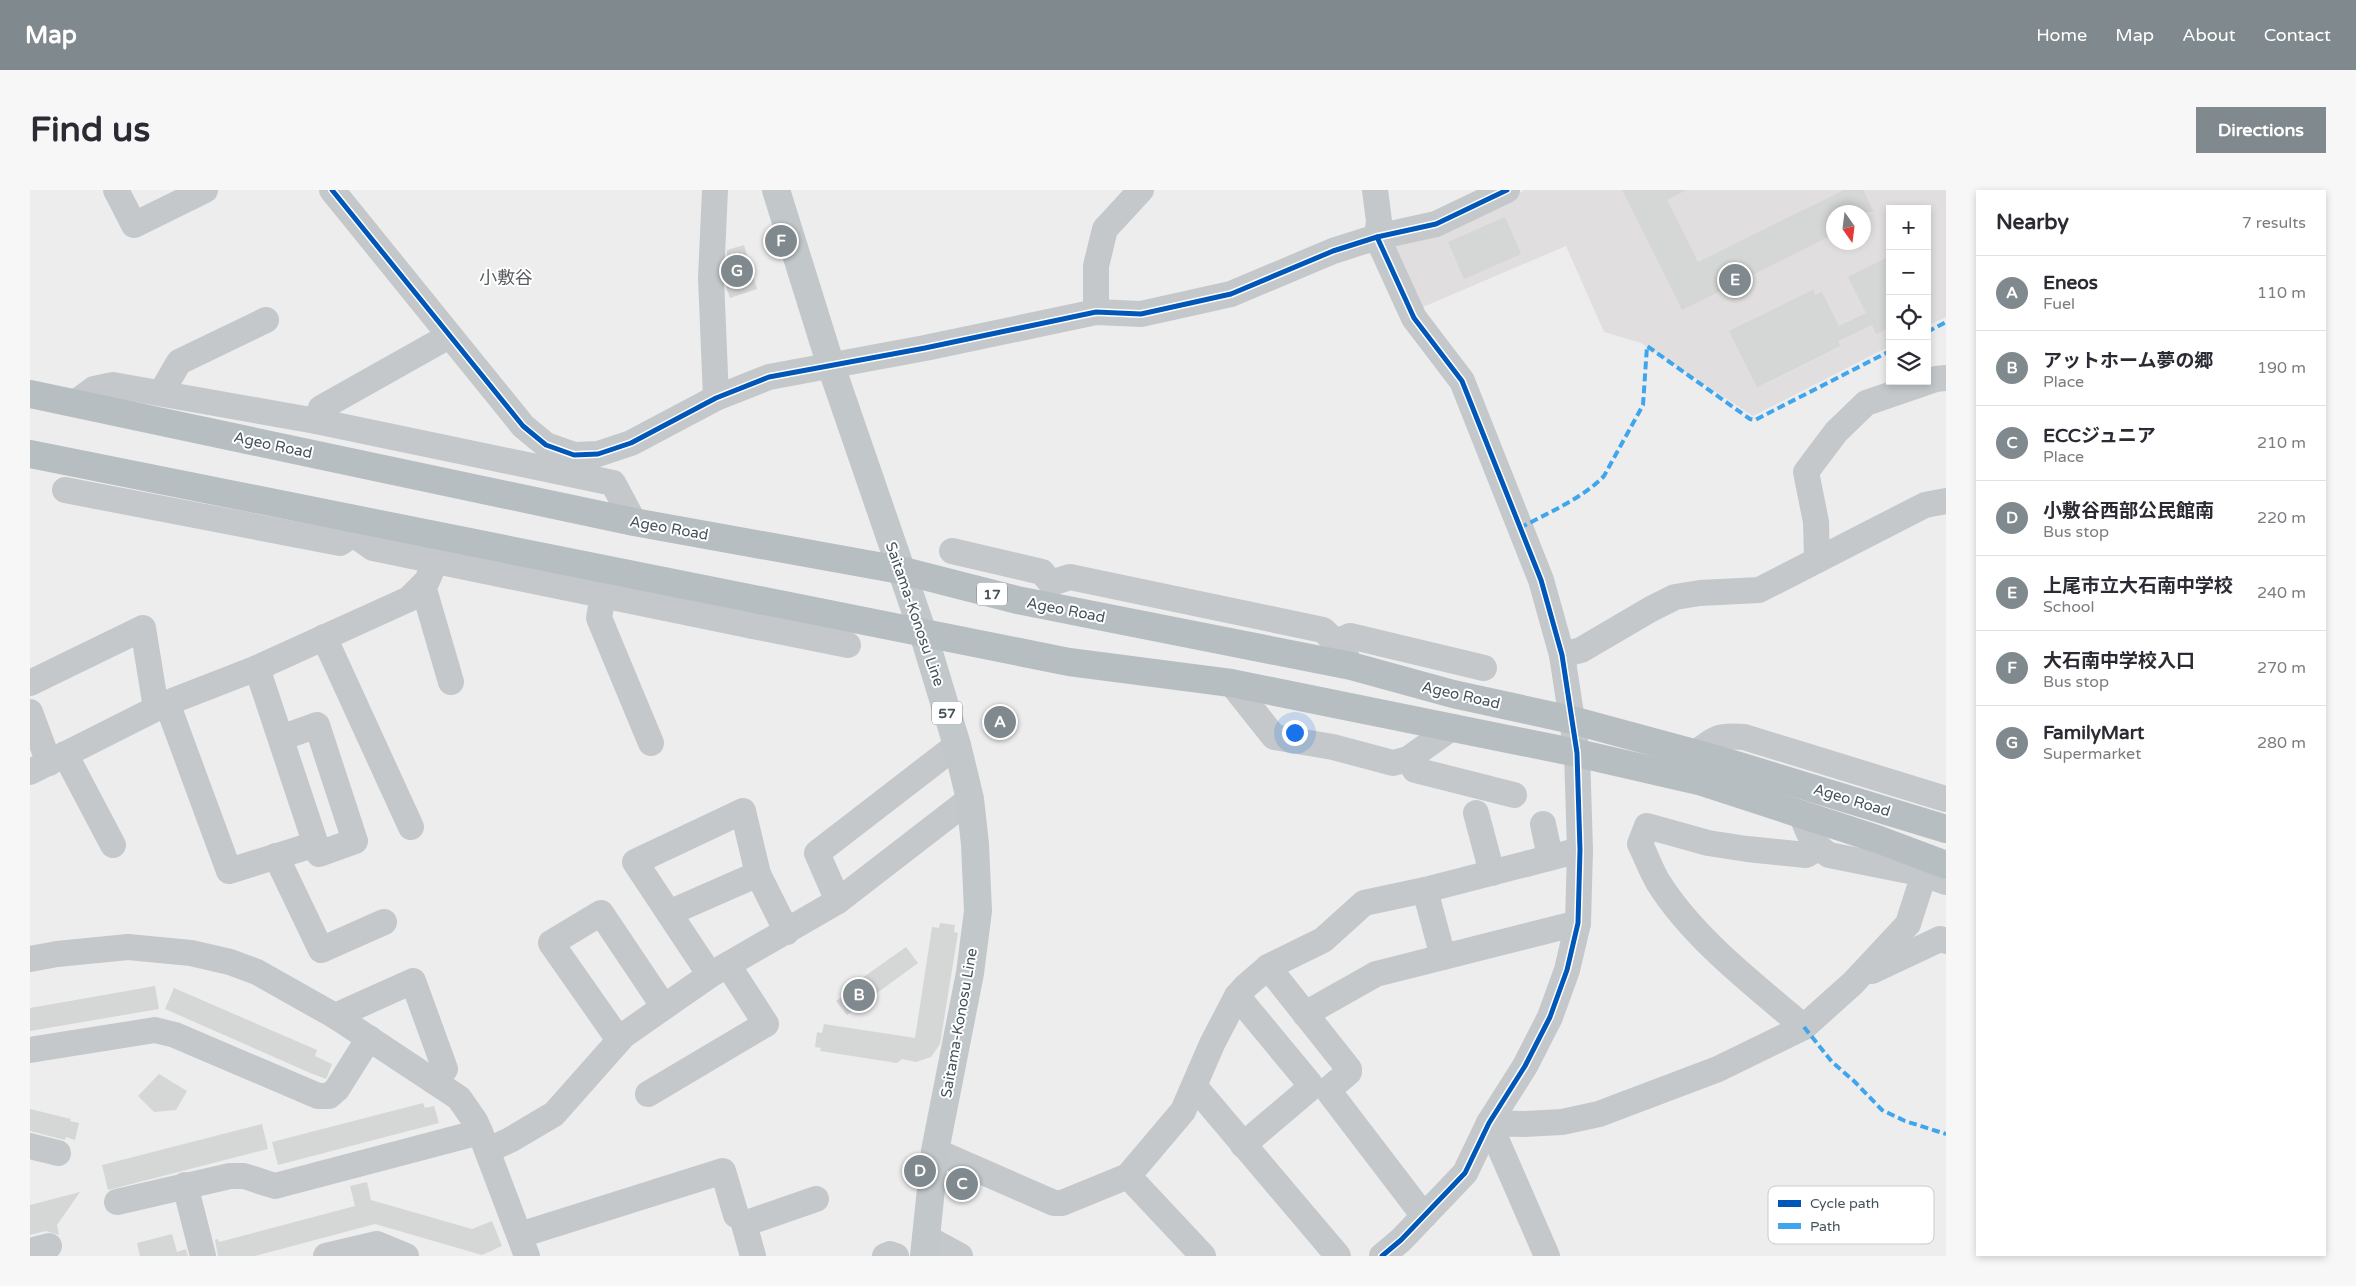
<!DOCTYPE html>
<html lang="en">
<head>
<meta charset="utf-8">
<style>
	:root { --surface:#fff; --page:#f7f7f7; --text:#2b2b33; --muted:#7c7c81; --line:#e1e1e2; --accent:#80898d }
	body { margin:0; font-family:"Varela Round","Noto Sans JP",sans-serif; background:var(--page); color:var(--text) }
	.controls { position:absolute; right:15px; top:15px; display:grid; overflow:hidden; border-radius:0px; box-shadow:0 2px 8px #0003 }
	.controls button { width:45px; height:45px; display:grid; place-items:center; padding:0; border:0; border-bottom:1px solid var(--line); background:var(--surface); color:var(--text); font:25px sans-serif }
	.compass { position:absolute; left:1796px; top:15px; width:45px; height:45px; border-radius:50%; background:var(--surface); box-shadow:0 2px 8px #0003; rotate:166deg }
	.you { position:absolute; left:1264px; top:542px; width:18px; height:18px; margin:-12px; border:4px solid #fff; border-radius:50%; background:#1a73e8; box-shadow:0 0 0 8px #1a73e833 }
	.badge { display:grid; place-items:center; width:32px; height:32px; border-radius:50%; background:var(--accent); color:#fff; font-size:16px; font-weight:700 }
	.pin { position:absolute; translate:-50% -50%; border:2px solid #fff; box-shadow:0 1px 5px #0006 }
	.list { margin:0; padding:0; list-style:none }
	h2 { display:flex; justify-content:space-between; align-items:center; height:65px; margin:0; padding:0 20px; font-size:21px }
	h2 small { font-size:16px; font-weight:400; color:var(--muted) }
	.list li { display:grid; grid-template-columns:32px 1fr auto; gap:15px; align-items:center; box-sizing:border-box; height:75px; padding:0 20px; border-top:1px solid var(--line) }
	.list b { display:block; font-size:19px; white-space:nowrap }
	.list p { margin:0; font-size:16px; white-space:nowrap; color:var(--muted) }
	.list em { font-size:16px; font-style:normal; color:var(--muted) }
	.icon { flex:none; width:28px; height:28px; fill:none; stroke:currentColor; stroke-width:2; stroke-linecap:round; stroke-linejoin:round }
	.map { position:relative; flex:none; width:1916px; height:1066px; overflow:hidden; border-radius:0px }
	header { display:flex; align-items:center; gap:30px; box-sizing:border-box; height:70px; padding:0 25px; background:var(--accent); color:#fff }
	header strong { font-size:24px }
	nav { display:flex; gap:28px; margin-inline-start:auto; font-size:18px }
	.intro { display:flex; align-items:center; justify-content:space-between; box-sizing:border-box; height:120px; padding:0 30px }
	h1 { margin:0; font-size:35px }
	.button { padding:12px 22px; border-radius:0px; background:var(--accent); color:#fff; font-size:18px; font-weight:700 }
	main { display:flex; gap:30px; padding:0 30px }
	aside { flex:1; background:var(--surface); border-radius:0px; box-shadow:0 2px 8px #0003 }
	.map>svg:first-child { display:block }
	.education { fill:#e0dedf; fill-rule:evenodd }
	.building { fill:#d5d6d6 }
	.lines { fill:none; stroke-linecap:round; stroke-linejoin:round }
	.minor { stroke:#c4c8ca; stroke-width:26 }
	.major { stroke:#c2c7c9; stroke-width:28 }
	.highway { stroke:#b7bec2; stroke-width:28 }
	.quiet { stroke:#3fa5ed; stroke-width:4; stroke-dasharray:8 4; stroke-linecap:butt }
	.cycleway-casing { stroke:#fff; stroke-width:8 }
	.cycleway { stroke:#0057b8; stroke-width:5 }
	.labels { text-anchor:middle; stroke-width:4; stroke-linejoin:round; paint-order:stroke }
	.shield { fill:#fff; stroke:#7c878c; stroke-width:1 }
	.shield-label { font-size:14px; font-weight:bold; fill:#44535a }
	.street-label { font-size:15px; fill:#44535a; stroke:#fff }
	.quarter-label { font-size:18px; fill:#595e61; stroke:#fff }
	.key { fill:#fff; stroke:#c7cbce; stroke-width:1 }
	.key-label { font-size:14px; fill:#44535a }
</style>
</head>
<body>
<header>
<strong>Map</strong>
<nav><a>Home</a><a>Map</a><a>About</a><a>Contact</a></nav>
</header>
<div class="intro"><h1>Find us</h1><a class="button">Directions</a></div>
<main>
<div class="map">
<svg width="1916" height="1066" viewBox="0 0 1916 1066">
	<rect width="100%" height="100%" fill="#eeeded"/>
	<path class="education" d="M1495 0H1916V127L1897 136V19H1860V156L1723 226 1611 153 1574 142 1536 56 1386 120 1361 54 1419 37ZM1804 22H1834V52H1804Z"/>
	<g class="building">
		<path d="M1592 0H1656L1637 10 1668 72 1814 0H1833L1844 22H1804V44L1652 120Z"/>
		<path d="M1475 27 1491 64 1434 89 1418 52Z"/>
		<path d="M714 55 727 99 700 108 696 97 697 60Z"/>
		<path d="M1860 66V137L1846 144 1842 135 1808 151 1810 156 1727 197 1699 141 1783 100 1785 105 1792 102 1809 136 1836 123 1818 87Z"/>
		<path d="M910 733 925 735 924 742 928 743 910 854 901 867 886 872 872 869 867 873 790 861 791 858 785 857 787 842 792 843 794 834 885 848 902 737 909 738Z"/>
		<path d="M876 757 888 773 817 825 806 811 820 801 818 798Z"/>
		<path d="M125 796 129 819 0 841V818Z"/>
		<path d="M144 798 287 860 285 866 302 874 297 887 296 889 278 882 135 819Z"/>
		<path d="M129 884 157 901 146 920 124 922 108 906Z"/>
		<path d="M393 913 395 918 404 916 409 933 248 975 242 952Z"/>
		<path d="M0 919 41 929 40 931 49 933 45 950 36 947 35 950 0 941Z"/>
		<path d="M232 934 238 959 78 1000 72 975Z"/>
		<path d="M921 985 945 995 940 1008 917 1000Z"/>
		<path d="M337 992 341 1010 442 1039 462 1031 472 1056 452 1065 345 1034 225 1066H188L185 1050 188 1049 189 1052 325 1016 320 996Z"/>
		<path d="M50 1002 27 1035 29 1045 16 1041 0 1045V1015Z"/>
		<path d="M142 1044 147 1062 156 1059 158 1066H110L107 1053Z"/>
	</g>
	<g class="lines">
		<g class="minor">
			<path d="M86 0 104 35 175 0"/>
			<path d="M302 0 493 236 516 255 544 265 568 264 601 253 686 208 739 187 895 158 1066 122 1111 124 1201 104 1303 61 1347 47 1406 34 1477 0"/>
			<path d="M685 0 681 88 686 208"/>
			<path d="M1345 0 1349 31 1347 47 1384 128 1432 191 1511 390 1532 465 1547 563 1550 660 1548 733 1537 780 1520 827 1495 876 1459 933 1435 983 1371 1050 1352 1066"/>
			<path d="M1066 122V76L1075 39 1111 0"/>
			<path d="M131 203 149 172 236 130"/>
			<path d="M45 213 64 199 83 195 286 231 583 293 604 332"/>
			<path d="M286 231 291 218 419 146"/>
			<path d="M35 300 310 353 323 344"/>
			<path d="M316 328 323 344 343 358 723 436 739 412"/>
			<path d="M922 361 1012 382 1021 393 1040 387 1293 440 1312 458 1321 476"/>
			<path d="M1787 370 1786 332 1776 282 1806 242 1836 213 1906 189 1916 188"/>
			<path d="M393 396 421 492"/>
			<path d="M573 405 569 428 621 553"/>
			<path d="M723 436 818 455"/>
			<path d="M294 447 381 637"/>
			<path d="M1306 452 1320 446 1454 478"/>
			<path d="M1532 465 1551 460 1621 419 1645 407 1670 403 1729 400 1895 315 1916 311"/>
			<path d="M227 478 289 664 325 651 287 535 251 548"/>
			<path d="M0 493 113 438 126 518"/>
			<path d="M1201 493 1244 547 1303 557 1363 573 1378 569 1423 537"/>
			<path d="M137 513 199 681 286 654"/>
			<path d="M0 522 19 573"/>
			<path d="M1666 563C1684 548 1689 545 1714 547L1916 609"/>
			<path d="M35 564 83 655"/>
			<path d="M1378 569 1385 580 1484 605"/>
			<path d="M0 582 137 513 227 478 379 409 397 391 405 372"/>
			<path d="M1446 623 1462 683"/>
			<path d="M1772 626C1778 643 1783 655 1799 665L1894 684 1916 692"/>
			<path d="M1513 634 1520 667"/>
			<path d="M246 666 291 760 354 732"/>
			<path d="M1395 700 1413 767"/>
			<path d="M808 711 787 663 927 555"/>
			<path d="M639 723 728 684"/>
			<path d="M0 769 27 764 98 757 161 763 200 772 227 782 305 826 429 908 445 931 450 942 497 1066"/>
			<path d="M1238 777 1319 879V882L1299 899 1300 903 1394 1026"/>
			<path d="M1842 781 1910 749 1916 751"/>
			<path d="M680 785 605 672 713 621 728 684 757 742"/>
			<path d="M1207 806 1280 894 1279 899 1213 955"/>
			<path d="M1275 824 1346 784 1548 733"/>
			<path d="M305 826 383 791 415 879 405 892"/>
			<path d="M1774 837C1723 794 1663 748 1628 692 1621 680 1616 666 1610 654L1617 636 1678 653 1717 659 1776 665 1788 658"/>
			<path d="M589 850 521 753 571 723 634 817"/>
			<path d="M0 860 125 840 145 845 288 906H299L307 899 339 848"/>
			<path d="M1165 897 1308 1066"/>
			<path d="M618 904 736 834 698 775"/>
			<path d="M0 956 28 963"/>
			<path d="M458 960 480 950 524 924 594 845 680 785 808 711 940 609"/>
			<path d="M905 961 1024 1013H1032L1098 986 1153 921 1182 854 1207 806 1216 796 1238 777 1293 750 1334 713 1395 700 1550 660"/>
			<path d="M1098 986 1173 1066"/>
			<path d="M155 995 173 1066"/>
			<path d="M87 1012 200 986H214L245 996 450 942"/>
			<path d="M490 1045 693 981 706 1025"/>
			<path d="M895 1047 930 1066"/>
			<path d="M0 1061 19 1056"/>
			<path d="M296 1066 347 1054 376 1066"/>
			<path d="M723 1066 714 1034 786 1009"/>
			<path d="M855 1066 860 1064 866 1066"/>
			<path d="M1517 1066 1459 933 1494 934 1532 932 1569 924 1688 879 1774 837 1823 793 1878 734 1894 684"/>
		</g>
		<path class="major" d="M746 0 801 176 893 443 927 555 940 609 945 654 948 721 940 783 905 961 894 1066"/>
		<g class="highway">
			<path d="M0 204 604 332 870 380 987 410 1321 476 1423 504 1542 530 1686 569 1916 639"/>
			<path d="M0 264 1039 472 1201 493 1547 563 1669 591 1847 649 1916 675"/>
		</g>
		<g class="quiet">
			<path d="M1897 142 1916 132"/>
			<path d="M1490 338C1517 323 1552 309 1574 286L1613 215 1617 156 1720 229 1725 230 1860 161"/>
			<path d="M1774 837 1802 872 1824 891 1852 920 1875 931 1916 944"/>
		</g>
		<defs>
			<g id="cycleway">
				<path d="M302 0 493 236 516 255 544 265 568 264 601 253 686 208 739 187 895 158 1066 122 1111 124 1201 104 1303 61 1347 47 1406 34 1477 0"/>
				<path d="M1347 47 1384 128 1432 191 1511 390 1532 465 1547 563 1550 660 1548 733 1537 780 1520 827 1495 876 1459 933 1435 983 1371 1050 1352 1066"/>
			</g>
		</defs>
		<use href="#cycleway" class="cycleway-casing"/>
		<use href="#cycleway" class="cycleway"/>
	</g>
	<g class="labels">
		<g class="shield">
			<rect x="947" y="392.5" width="30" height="23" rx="4"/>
			<rect x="902" y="511.5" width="30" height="23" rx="4"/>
		</g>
		<g class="shield-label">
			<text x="962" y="409">17</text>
			<text x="917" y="528">57</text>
		</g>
		<g class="street-label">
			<text transform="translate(243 255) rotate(12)" y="5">Ageo Road</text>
			<text transform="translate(639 338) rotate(10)" y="5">Ageo Road</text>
			<text transform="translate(1036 420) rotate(11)" y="5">Ageo Road</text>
			<text transform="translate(885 424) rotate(71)" y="5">Saitama-Konosu Line</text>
			<text transform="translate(1431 505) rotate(13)" y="5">Ageo Road</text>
			<text transform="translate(1822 610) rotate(17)" y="5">Ageo Road</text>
			<text transform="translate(929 833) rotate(-80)" y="5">Saitama-Konosu Line</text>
		</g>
		<g class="quarter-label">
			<text x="476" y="94">小敷谷</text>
		</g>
	</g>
	<rect x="1738" y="996" width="166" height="58" rx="8" class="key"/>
	<rect x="1748" y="1010" width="23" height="7" fill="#0057b8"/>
	<rect x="1748" y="1033" width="23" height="6" fill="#3fa5ed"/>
	<g class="key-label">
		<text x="1780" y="1018">Cycle path</text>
		<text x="1780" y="1041">Path</text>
	</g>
</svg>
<div class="controls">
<button>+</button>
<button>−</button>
<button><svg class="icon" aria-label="locate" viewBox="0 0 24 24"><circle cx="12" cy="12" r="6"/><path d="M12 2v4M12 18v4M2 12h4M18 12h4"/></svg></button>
<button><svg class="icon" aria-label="layers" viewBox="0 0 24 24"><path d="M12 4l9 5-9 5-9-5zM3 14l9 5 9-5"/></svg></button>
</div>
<svg class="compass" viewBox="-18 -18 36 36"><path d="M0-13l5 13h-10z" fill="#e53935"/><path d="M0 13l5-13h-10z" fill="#7c7c81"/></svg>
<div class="you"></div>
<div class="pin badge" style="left:970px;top:532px">A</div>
<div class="pin badge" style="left:829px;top:805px">B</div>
<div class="pin badge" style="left:932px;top:994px">C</div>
<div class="pin badge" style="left:890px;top:981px">D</div>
<div class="pin badge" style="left:1705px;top:90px">E</div>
<div class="pin badge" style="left:751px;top:51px">F</div>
<div class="pin badge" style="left:707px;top:81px">G</div>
</div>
<aside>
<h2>Nearby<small>7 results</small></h2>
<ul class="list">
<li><span class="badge">A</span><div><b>Eneos</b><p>Fuel</p></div><em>110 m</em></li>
<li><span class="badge">B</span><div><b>アットホーム夢の郷</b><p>Place</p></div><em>190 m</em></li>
<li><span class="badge">C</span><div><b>ECCジュニア</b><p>Place</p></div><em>210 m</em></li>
<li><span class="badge">D</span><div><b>小敷谷西部公民館南</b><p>Bus stop</p></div><em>220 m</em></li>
<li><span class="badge">E</span><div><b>上尾市立大石南中学校</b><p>School</p></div><em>240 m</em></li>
<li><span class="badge">F</span><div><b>大石南中学校入口</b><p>Bus stop</p></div><em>270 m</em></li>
<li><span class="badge">G</span><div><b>FamilyMart</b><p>Supermarket</p></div><em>280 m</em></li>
</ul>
</aside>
</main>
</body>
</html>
